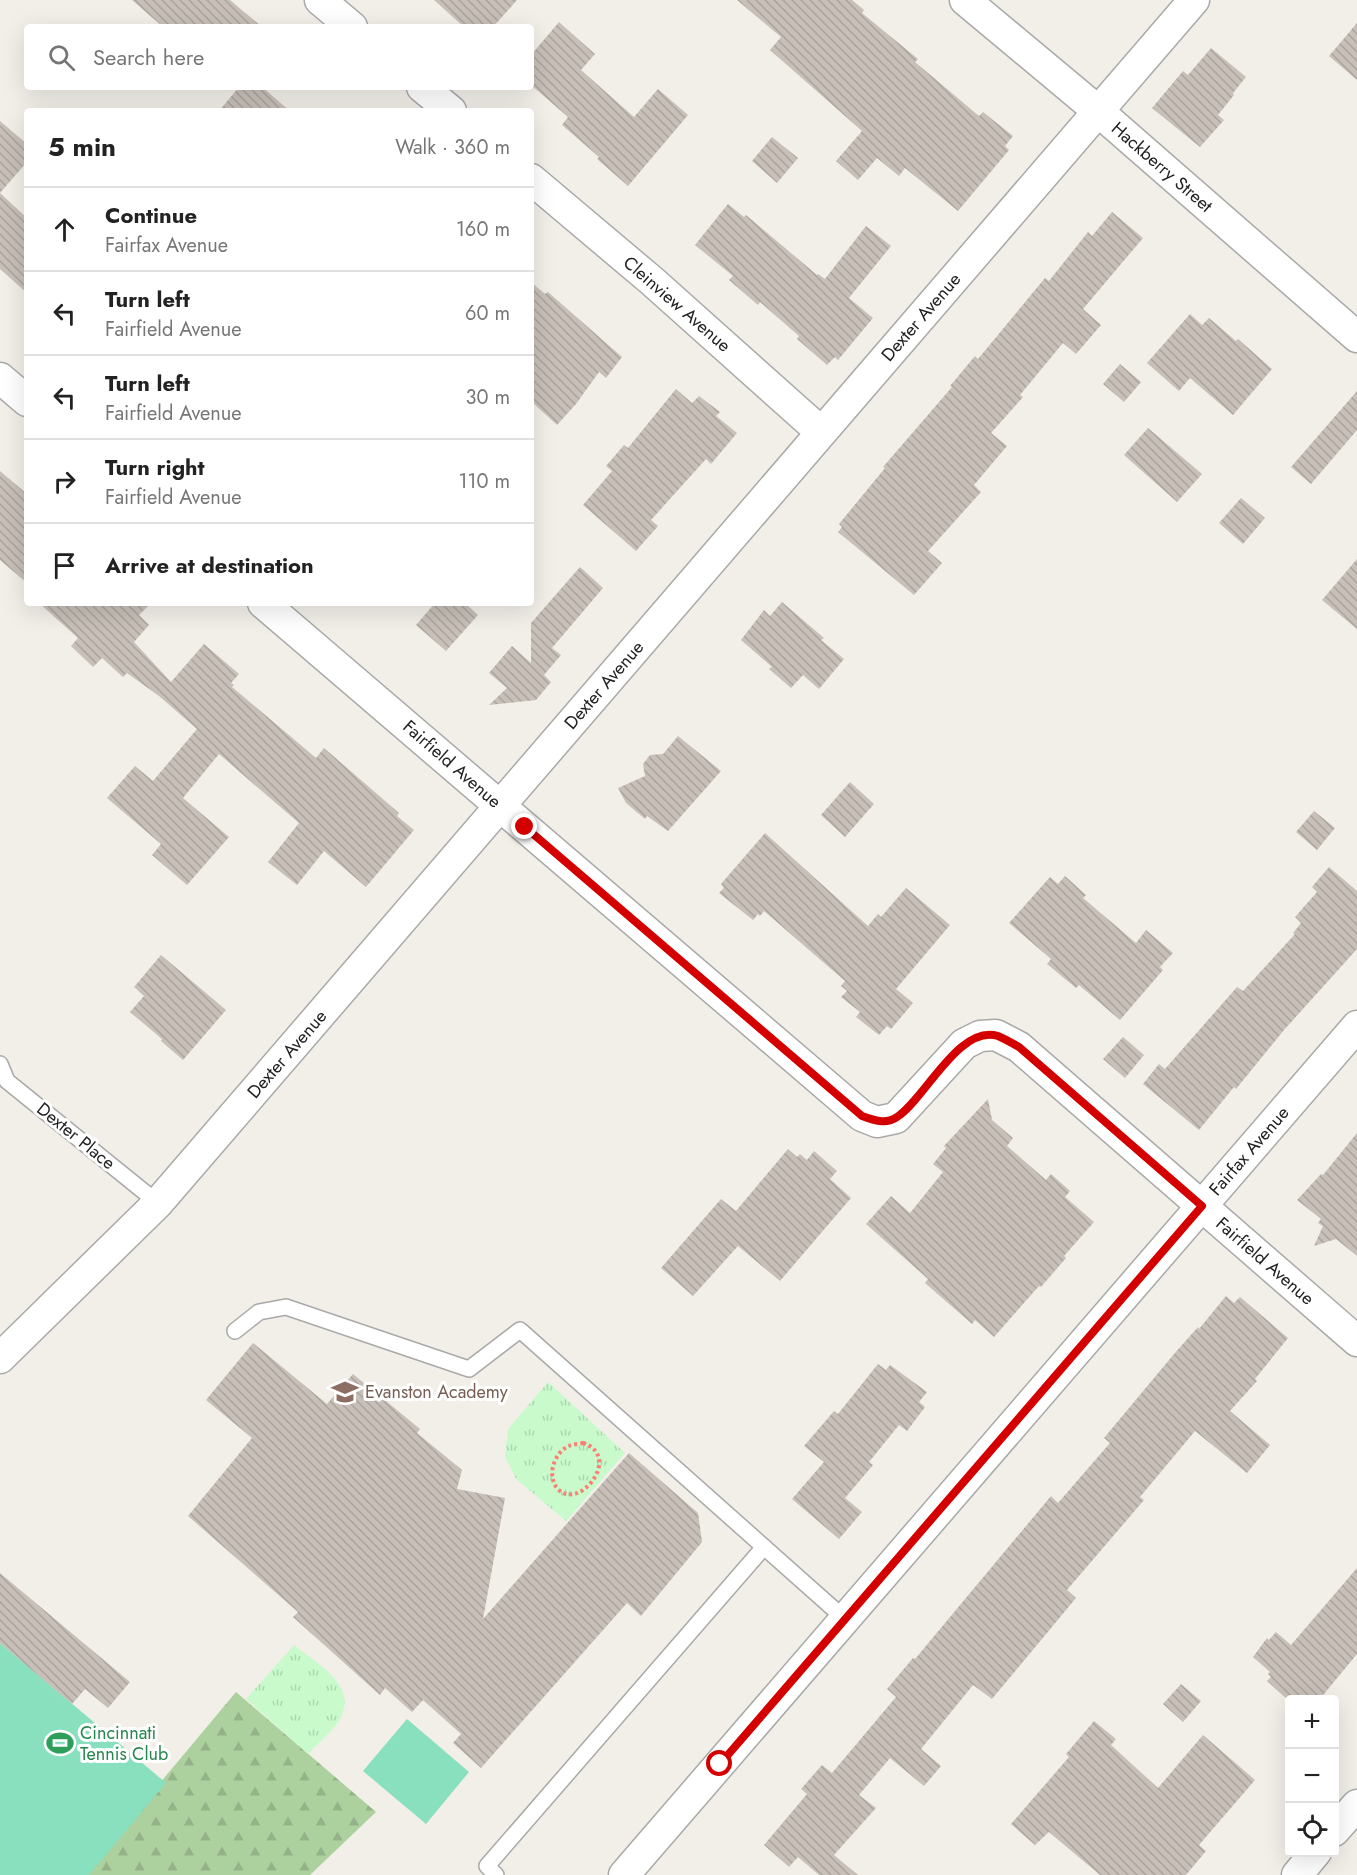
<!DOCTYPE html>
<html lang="en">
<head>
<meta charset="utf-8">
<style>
	body { margin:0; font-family:Jost,sans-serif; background:#f2f2f2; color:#222 }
	.controls { position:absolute; right:18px; bottom:18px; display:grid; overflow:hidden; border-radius:6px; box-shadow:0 6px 24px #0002 }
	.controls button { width:54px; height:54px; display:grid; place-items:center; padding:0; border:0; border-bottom:2px solid #e0e0e0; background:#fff; color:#222; font:30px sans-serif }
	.stop { position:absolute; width:18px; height:18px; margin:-14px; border:4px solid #d40000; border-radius:50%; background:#fff }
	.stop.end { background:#d40000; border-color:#fff; box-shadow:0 2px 6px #0008 }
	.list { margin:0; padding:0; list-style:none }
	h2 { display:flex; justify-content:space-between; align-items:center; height:78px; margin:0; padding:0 24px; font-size:26px }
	h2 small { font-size:20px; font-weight:400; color:#767676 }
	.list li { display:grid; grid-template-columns:39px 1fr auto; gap:18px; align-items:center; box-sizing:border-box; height:84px; padding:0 24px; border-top:2px solid #e0e0e0 }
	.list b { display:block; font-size:22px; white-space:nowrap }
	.list p { margin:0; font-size:20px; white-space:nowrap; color:#767676 }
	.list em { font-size:20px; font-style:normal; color:#767676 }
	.icon { flex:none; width:33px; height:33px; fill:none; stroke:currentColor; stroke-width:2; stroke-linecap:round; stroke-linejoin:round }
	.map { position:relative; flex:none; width:1357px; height:1875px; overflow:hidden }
	.search { position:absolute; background:#fff; box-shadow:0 6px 24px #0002; left:24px; top:24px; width:510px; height:66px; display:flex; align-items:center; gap:15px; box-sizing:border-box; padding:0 21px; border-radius:6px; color:#767676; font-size:22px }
	.panel { position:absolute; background:#fff; box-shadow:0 6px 24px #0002; left:24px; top:108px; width:510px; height:498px; border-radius:6px }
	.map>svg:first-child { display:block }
</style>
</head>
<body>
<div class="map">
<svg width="1357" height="1875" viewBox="0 0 1357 1875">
	<defs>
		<pattern id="forest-firs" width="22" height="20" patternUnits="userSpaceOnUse" patternTransform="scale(1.5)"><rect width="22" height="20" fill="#add19e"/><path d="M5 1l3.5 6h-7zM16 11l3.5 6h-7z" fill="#95b388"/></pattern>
		<pattern id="park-tufts" width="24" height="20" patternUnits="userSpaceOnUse" patternTransform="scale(1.5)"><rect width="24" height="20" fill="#c8facc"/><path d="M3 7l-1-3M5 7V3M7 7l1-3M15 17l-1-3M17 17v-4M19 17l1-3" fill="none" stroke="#acd6af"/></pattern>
		<pattern id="building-back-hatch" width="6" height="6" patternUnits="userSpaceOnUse" patternTransform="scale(1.5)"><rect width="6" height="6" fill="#c7bfb8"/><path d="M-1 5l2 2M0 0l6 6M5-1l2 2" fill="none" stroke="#aba49e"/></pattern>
	</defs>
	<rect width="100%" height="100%" fill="#f2efe9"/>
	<!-- forest -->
	<path fill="url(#forest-firs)" d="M236 1692 376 1812 310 1875H83Z"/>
	<!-- park -->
	<g fill="url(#park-tufts)">
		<path d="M548 1382 625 1453 566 1521 516 1479 505 1456 508 1429Z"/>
		<path d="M294 1645C316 1663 359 1685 340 1719 332 1732 318 1743 308 1754L246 1699Z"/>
	</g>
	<!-- pitch -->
	<g fill="#88e0be">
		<path d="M0 1643 166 1783 89 1875H0Z"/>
		<path d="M407 1719 469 1772 426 1824 363 1771Z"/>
	</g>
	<!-- building -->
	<g fill="url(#building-back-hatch)">
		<path d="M132 0H230L262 27H163Z"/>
		<path d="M434 0H517L493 27H464Z"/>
		<path d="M737 0H852L864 10 862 13 918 59 915 62 979 116 983 112 1013 136 1005 146 1009 150 958 211 905 168 899 176 877 158 858 180 836 161 862 131 770 50 781 37Z"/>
		<path d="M559 22 595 54 581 70 634 117 658 89 688 115 628 186 597 159 599 157 562 125 568 117 531 85V55Z"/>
		<path d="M1357 23V80L1329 56Z"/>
		<path d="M1211 48 1246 77 1233 93 1234 95 1218 115 1224 120 1200 147 1152 108 1183 71 1188 75Z"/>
		<path d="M239 87H262L290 111H219Z"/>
		<path d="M0 121 27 144V162L0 193 27 218V293L0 269Z"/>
		<path d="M772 137 798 158 777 183 752 161Z"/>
		<path d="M728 204 744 217 746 215 817 275 818 274 825 279 866 226 891 246 849 298 873 318 838 360 835 357 827 365 797 339 799 336 760 302 758 305 729 280 733 276 695 245Z"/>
		<path d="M1112 212 1143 238 1083 309 1101 325 1076 354 1063 343 1020 395 1023 397 991 433 1007 446 974 485 981 492 928 551 942 563 914 595 838 532 842 527 839 524 885 468 883 467 952 387 950 386 975 356 978 359 1045 278 1049 281 1088 232 1092 236Z"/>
		<path d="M531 282 545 294 548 292 622 357 606 378 599 372 576 404 557 425 531 401Z"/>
		<path d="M1190 314 1202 325 1209 318 1236 341 1238 339 1272 369 1233 415 1190 378 1179 391 1147 363Z"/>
		<path d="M1120 364 1141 382 1124 402 1103 384Z"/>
		<path d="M676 389 692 403 699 396 720 412 716 416 737 433 711 464 706 459 651 520 658 526 636 551 583 505 612 471 606 466 624 445 628 448Z"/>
		<path d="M1357 391V430L1311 484 1291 467Z"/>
		<path d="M1148 428 1202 474 1177 502 1124 455Z"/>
		<path d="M0 471 27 494V583L0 560Z"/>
		<path d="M1241 498 1265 518 1243 544 1219 523Z"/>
		<path d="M1357 559V629L1322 600Z"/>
		<path d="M580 567 603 588 552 648 561 655 544 675 551 682 536 700 489 705 507 688 489 673 512 646 531 663V623Z"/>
		<path d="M782 602 824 638 821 640 844 659 819 689 803 675 791 688 769 669 772 667 741 640 764 610 770 616Z"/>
		<path d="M39 603H151L139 615 149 625 134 642 171 682 204 644 239 674 231 683 234 685 232 687 316 758 324 748 399 813 397 816 414 830 366 887 324 851 297 885 268 862 299 823 219 754 183 798 229 837 187 885 152 855 161 844 107 798 135 766 153 781 197 729 159 696 127 673 123 677 102 658 93 667 71 646 78 638Z"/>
		<path d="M435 603H465L478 615 446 651 416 625Z"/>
		<path d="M678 736 721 771 668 831 647 816 645 819 626 803 618 788 645 776 643 764 650 755 663 754Z"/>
		<path d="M850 782 874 804 845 837 821 815Z"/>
		<path d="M1314 811 1335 828 1317 850 1296 832Z"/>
		<path d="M765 833 868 926 878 914 881 917 906 888 950 925 896 989 913 1003 891 1029 887 1026 879 1035 856 1017 860 1012 841 997 847 991 841 986 845 981 764 911 760 916 758 914 753 920 719 893 724 888 721 884Z"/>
		<path d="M1329 867 1357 891V949L1284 1030 1236 1089 1234 1087 1199 1130 1143 1084 1159 1064 1165 1069 1237 987 1243 991 1295 934 1293 933 1301 923 1295 917 1317 892 1312 887Z"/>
		<path d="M1065 876 1086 895 1083 898 1136 943 1146 930 1173 953 1160 967 1163 970 1120 1020 1079 985 1076 988 1047 964 1051 959 1009 923 1050 877 1058 884Z"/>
		<path d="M161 955 226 1010 183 1060 161 1041 162 1039 130 1012 144 996 134 987Z"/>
		<path d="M1123 1037 1144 1055 1125 1078 1103 1059Z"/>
		<path d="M988 1099 992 1120 1013 1138 1007 1146 1046 1180 1051 1174 1070 1191 1065 1197 1094 1222 1064 1256 1066 1258 1041 1287 1039 1286 994 1337 975 1320 972 1324 925 1283 928 1279 866 1224 891 1196 910 1213 943 1172 933 1164 946 1148 944 1146Z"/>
		<path d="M1357 1133V1256L1336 1239 1314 1246 1323 1226 1318 1223 1321 1219 1297 1200 1321 1174 1323 1175Z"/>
		<path d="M788 1149 797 1157 800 1154 807 1160 814 1151 837 1171 830 1179 851 1198 780 1281 738 1246 693 1296 661 1268 721 1199 736 1211Z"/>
		<path d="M1226 1296 1234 1303 1240 1297 1288 1338 1255 1379 1257 1381 1230 1411 1270 1445 1247 1473 1195 1431 1140 1497 1144 1500 1067 1590 1076 1598 992 1699 973 1685 921 1749 941 1766 924 1786 890 1758 859 1795 876 1808 834 1855 858 1875H819L798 1857 789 1867 764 1845 807 1794 801 1789 822 1765 832 1773 896 1697 887 1689 913 1658 915 1659 1051 1496 1058 1503 1110 1443 1104 1438 1174 1354 1198 1327 1199 1329Z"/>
		<path d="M253 1343 327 1404 353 1374 420 1429 417 1433 462 1470 457 1489 505 1498 483 1619 629 1453 698 1513 702 1542 641 1616 627 1603 481 1768 453 1743 461 1734 423 1700 412 1712 385 1688 380 1695 293 1617 298 1612 188 1516 252 1438 206 1400Z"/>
		<path d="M878 1364 886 1370 890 1365 927 1392 919 1402 925 1407 907 1431 899 1425 869 1462 873 1465 845 1498 862 1512 839 1539 792 1499 824 1462 804 1446 834 1411 838 1414Z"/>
		<path d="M1357 1568V1654L1319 1700H1288L1267 1681 1271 1677 1268 1674 1270 1672 1253 1657 1267 1638 1269 1640 1276 1632 1291 1645Z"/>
		<path d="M0 1573 130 1682 108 1708 85 1689 72 1704 0 1643Z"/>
		<path d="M1181 1684 1201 1701 1183 1722 1163 1704Z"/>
		<path d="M1094 1721 1116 1739 1111 1745 1158 1788 1203 1735 1255 1780 1199 1845 1206 1851 1186 1875H1100L1049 1832 1035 1845 1011 1824 1069 1757 1066 1754Z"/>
	</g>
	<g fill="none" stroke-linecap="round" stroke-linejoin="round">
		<defs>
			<g id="lane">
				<path d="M0 1064 7 1081 158 1203"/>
				<path d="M235 1331 259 1312 286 1307 469 1369 520 1330 845 1619"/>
				<path d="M496 1875 487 1866 764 1547"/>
			</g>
			<g id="street">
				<path d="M320 0 352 27"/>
				<path d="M965 0 1098 111 1357 337"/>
				<path d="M422 87 451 111"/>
				<path d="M531 179 652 281 821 432"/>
				<path d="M0 378 27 401"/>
				<path d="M263 603 862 1116 877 1122 896 1118 964 1044 980 1036 996 1035 1019 1047 1357 1341"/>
				<path d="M0 1358 158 1203 1194 0"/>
				<path d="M1334 1831 1357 1805"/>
				<path d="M624 1875 1357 1026"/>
				<path d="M1297 1875 1316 1852"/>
			</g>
		</defs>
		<!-- lane casing -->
		<use href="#lane" stroke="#a9a9a9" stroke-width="18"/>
		<!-- street casing -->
		<use href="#street" stroke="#a9a9a9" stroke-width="33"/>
		<!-- path -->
		<path stroke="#fa8072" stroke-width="4" stroke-dasharray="3 3" stroke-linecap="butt" d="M583 1443C623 1456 579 1512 558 1489 546 1477 554 1452 569 1446 573 1444 579 1444 583 1443Z"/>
		<!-- lane -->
		<use href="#lane" stroke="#fff" stroke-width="15"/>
		<!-- street -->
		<use href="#street" stroke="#fff" stroke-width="30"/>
	</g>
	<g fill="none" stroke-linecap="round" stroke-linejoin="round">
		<!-- route -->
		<path stroke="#d40000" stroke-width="8" d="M525 827 862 1116C873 1120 886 1125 897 1117 925 1099 959 1024 998 1036 1005 1039 1012 1043 1019 1047L1202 1206 720 1764"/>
	</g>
	<!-- icons -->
	<defs>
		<symbol id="school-bare" viewBox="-9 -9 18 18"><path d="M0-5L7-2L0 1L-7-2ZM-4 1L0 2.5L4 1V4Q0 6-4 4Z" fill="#8d6e63" stroke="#fff" stroke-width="2.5" paint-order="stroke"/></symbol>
		<symbol id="stadium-bare" viewBox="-9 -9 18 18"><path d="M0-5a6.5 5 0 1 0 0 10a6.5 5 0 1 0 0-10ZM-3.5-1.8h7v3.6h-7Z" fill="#2e9e5b" stroke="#fff" stroke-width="2.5" paint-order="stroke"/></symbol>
	</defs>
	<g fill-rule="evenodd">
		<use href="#school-bare" x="326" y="1373" width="38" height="38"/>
		<use href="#stadium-bare" x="41" y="1724" width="38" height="38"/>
	</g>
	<g text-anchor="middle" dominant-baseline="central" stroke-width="6" stroke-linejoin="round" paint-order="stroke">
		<!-- street labels -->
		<g font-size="18" fill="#222" stroke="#fff">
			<text transform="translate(1162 167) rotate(41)">Hackberry Street</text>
			<text transform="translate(677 304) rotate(41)">Cleinview Avenue</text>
			<text transform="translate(921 317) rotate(-49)">Dexter Avenue</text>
			<text transform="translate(604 685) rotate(-49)">Dexter Avenue</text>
			<text transform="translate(452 764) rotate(41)">Fairfield Avenue</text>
			<text transform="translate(287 1054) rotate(-49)">Dexter Avenue</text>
			<text transform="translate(76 1136) rotate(39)">Dexter Place</text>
			<text transform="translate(1249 1151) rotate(-49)">Fairfax Avenue</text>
			<text transform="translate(1265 1261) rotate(41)">Fairfield Avenue</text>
		</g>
		<!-- education labels -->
		<g font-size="18" fill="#785e54" stroke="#fff" text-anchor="start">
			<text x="365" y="1392">Evanston Academy</text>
		</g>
		<!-- leisure labels -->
		<g font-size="18" fill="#27864d" stroke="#fff" text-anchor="start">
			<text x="80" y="1733">Cincinnati<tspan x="80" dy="21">Tennis Club</tspan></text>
		</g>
	</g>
</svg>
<div class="controls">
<button>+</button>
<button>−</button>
<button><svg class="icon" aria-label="locate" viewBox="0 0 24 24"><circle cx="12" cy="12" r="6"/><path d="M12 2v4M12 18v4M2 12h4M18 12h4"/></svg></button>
</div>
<div class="stop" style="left:720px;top:1764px"></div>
<div class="stop end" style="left:525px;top:827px"></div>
<div class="search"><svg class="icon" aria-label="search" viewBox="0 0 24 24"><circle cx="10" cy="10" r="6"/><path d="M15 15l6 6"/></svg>Search here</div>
<section class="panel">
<h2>5 min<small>Walk · 360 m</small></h2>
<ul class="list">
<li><svg class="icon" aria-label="ahead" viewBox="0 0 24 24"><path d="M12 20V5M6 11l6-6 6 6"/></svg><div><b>Continue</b><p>Fairfax Avenue</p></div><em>160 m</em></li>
<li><svg class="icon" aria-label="left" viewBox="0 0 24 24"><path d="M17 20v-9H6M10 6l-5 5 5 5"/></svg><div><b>Turn left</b><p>Fairfield Avenue</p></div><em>60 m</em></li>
<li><svg class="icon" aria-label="left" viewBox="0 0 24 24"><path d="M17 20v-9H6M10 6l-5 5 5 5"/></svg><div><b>Turn left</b><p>Fairfield Avenue</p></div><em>30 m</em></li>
<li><svg class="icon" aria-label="right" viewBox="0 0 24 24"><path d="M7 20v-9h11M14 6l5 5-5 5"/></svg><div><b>Turn right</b><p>Fairfield Avenue</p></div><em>110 m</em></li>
<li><svg class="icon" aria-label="arrive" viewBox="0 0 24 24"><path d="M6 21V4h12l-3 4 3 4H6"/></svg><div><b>Arrive at destination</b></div></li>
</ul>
</section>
</div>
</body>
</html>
